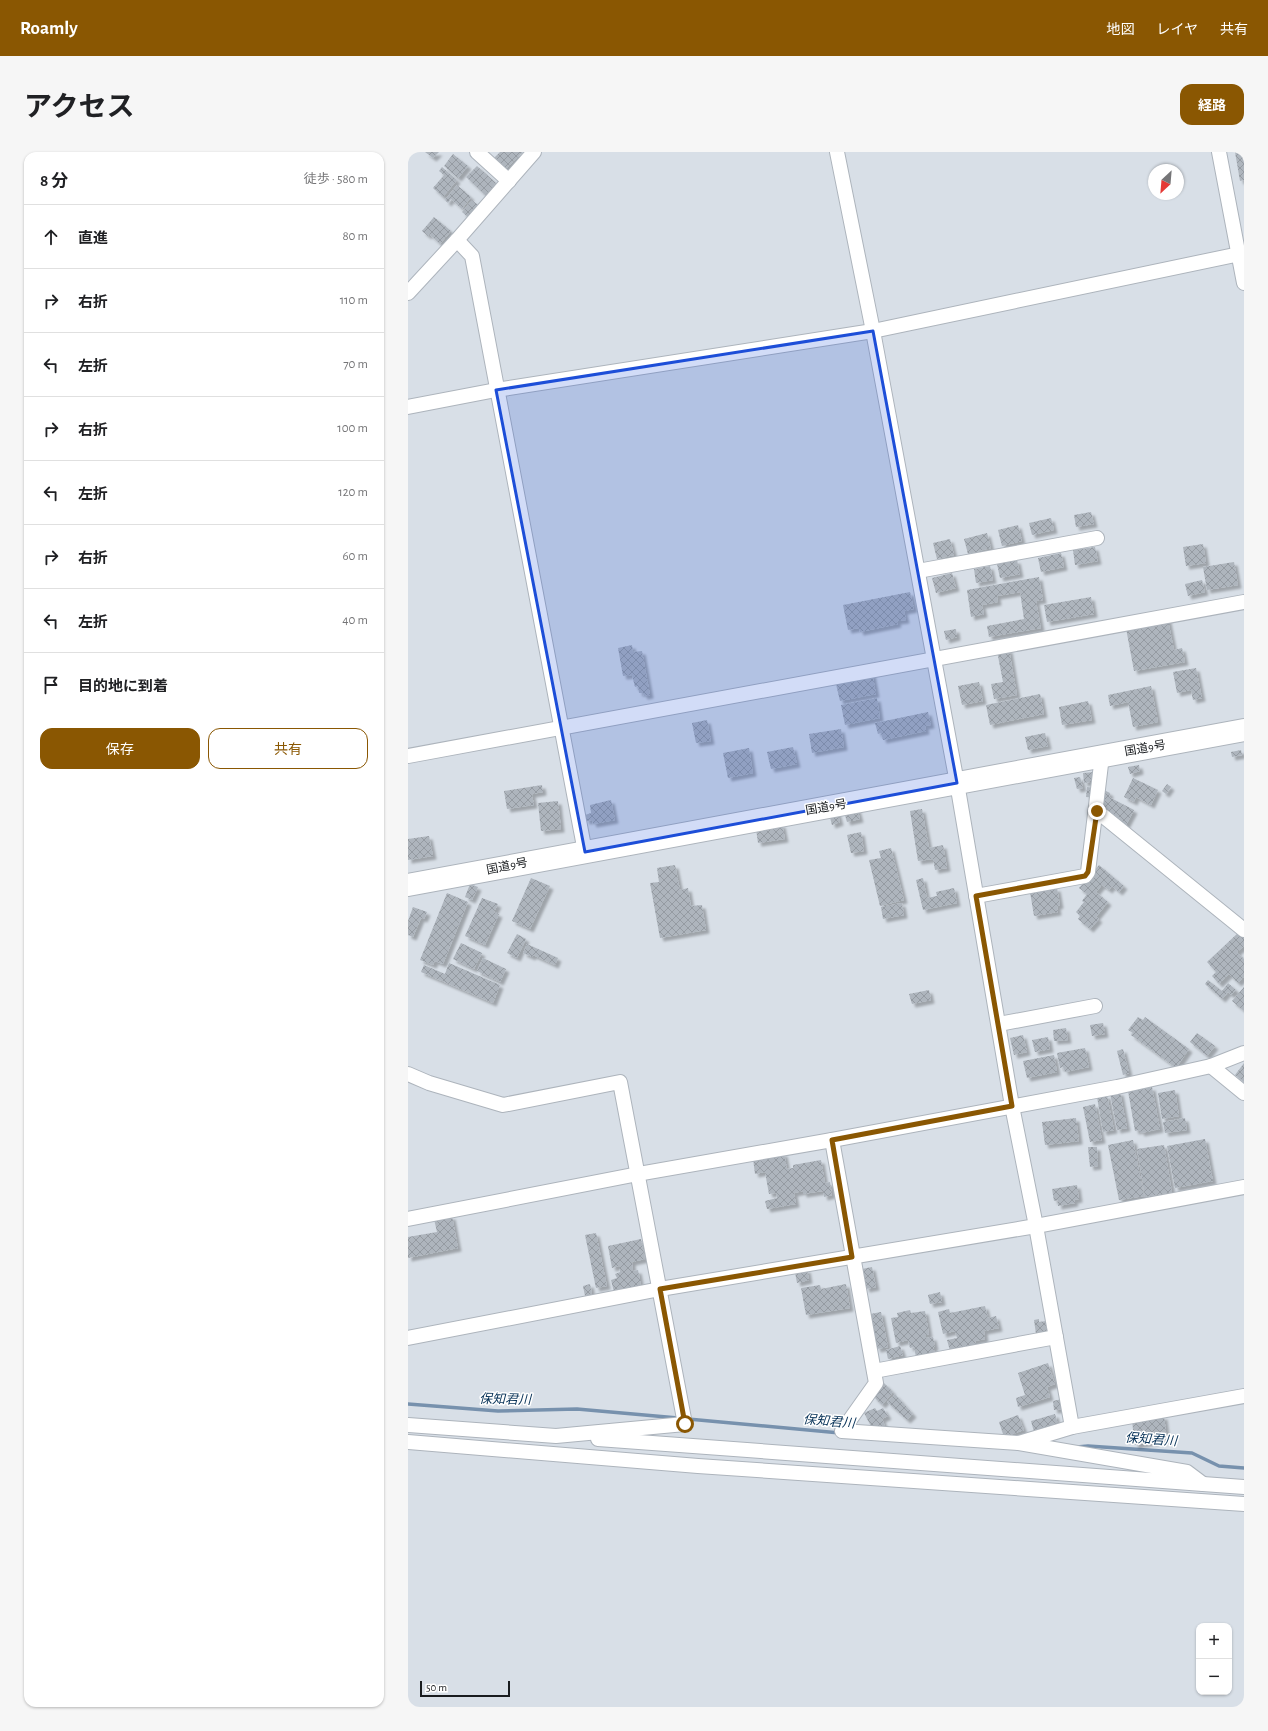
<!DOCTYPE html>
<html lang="ja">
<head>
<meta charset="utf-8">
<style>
	body { margin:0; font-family:"Alegreya Sans","Noto Sans JP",sans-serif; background:#f6f6f6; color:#202124 }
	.controls { position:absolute; right:12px; bottom:12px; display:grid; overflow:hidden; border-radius:8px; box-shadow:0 1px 3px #0004 }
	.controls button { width:36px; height:36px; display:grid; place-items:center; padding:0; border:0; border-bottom:1px solid #e0e0e0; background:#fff; color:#202124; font:20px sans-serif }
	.compass { position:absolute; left:740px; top:12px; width:36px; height:36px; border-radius:50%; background:#fff; box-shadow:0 1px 3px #0004; rotate:206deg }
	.scale { position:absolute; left:12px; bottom:10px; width:90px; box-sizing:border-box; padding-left:4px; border:2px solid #191c1f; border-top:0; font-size:11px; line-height:14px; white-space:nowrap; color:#191c1f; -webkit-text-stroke:3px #fff; paint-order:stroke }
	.stop { position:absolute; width:12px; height:12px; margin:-9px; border:3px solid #8a5702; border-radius:50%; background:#fff }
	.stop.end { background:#8a5702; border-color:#fff; box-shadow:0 1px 4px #0008 }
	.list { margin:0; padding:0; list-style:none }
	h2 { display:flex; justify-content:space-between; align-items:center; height:52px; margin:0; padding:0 16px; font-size:17px }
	h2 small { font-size:13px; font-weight:400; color:#757577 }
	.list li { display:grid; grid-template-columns:26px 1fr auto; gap:12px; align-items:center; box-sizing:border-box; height:64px; padding:0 16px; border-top:1px solid #e0e0e0 }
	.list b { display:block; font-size:15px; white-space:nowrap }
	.list em { font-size:13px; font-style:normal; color:#757577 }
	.actions { display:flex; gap:8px; padding:12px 16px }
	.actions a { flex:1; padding:9px 0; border:1px solid #8a5702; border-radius:12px; text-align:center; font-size:14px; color:#8a5702 }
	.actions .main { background:#8a5702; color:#fff }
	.icon { flex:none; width:22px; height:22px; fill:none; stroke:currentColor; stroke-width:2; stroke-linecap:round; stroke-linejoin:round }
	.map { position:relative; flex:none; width:836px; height:1555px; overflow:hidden; border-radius:12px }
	header { display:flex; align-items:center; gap:24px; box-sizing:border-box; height:56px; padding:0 20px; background:#8a5702; color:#fff }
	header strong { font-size:19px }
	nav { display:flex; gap:22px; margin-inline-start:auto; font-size:14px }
	.intro { display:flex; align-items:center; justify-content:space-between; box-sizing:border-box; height:96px; padding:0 24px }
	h1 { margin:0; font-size:28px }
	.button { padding:10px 18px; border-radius:12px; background:#8a5702; color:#fff; font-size:14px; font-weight:700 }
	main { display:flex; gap:24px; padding:0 24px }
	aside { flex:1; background:#fff; border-radius:12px; box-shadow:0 1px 3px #0004 }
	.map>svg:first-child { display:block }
</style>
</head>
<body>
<header>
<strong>Roamly</strong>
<nav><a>地図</a><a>レイヤ</a><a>共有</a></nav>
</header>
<div class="intro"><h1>アクセス</h1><a class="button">経路</a></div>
<main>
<aside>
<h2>8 分<small>徒歩 · 580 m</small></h2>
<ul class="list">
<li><svg class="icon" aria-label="ahead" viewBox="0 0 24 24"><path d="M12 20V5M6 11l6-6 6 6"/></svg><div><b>直進</b></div><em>80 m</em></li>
<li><svg class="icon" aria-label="right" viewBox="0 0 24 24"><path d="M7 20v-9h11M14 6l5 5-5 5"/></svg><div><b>右折</b></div><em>110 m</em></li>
<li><svg class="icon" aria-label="left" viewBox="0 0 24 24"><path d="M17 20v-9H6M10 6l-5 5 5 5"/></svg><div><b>左折</b></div><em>70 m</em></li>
<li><svg class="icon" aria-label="right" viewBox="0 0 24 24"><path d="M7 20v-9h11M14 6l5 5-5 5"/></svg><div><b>右折</b></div><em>100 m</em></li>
<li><svg class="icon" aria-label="left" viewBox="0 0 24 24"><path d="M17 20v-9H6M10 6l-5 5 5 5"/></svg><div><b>左折</b></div><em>120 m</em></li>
<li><svg class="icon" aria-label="right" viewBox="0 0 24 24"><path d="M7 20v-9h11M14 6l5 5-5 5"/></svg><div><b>右折</b></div><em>60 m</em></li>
<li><svg class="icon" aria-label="left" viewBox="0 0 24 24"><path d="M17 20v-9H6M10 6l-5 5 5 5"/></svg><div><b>左折</b></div><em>40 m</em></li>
<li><svg class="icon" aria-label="arrive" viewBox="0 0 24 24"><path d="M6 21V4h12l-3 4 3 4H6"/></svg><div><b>目的地に到着</b></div></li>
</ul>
<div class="actions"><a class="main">保存</a><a>共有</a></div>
</aside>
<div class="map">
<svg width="836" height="1555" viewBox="0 0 836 1555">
	<defs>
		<pattern id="building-cross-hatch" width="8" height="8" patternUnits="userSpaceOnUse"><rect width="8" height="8" fill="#aeb5bd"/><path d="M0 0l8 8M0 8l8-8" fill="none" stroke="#959ba2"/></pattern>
		<filter id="shadow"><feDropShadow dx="3.5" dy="3.5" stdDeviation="1" flood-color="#0004"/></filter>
	</defs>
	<rect width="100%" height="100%" fill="#d8dfe7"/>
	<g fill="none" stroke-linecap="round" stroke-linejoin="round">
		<!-- stream -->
		<g stroke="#7791ad" stroke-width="3.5">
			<path d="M0 1252 90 1259 169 1257 270 1266"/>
			<path d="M280 1267 432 1281"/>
			<path d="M669 1295 680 1294 784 1301 811 1314 836 1316"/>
		</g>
	</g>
	<!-- building -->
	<g fill="url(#building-cross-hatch)" filter="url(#shadow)">
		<path d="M17 0H31L25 6Z"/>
		<path d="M92 0H115L97 18 85 7Z"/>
		<path d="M827 0H836V28L832 29Z"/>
		<path d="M45 2 60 14 50 26 36 14Z"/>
		<path d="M69 14 88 31 77 43 58 25Z"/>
		<path d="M34 15 49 28 35 45 25 36 36 23 31 19Z"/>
		<path d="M49 33 63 45 54 57 43 47 40 51 37 48Z"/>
		<path d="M64 48 71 54 61 66 54 60Z"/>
		<path d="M26 65 43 79 32 92 21 82 20 84 14 79Z"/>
		<path d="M683 360 686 372 668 375 666 363Z"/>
		<path d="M643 366 646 378 624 383 621 371Z"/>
		<path d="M610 373 614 389 594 394 590 378Z"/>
		<path d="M579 381 583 396 560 402 556 387Z"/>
		<path d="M542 387 546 403 529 407 525 391Z"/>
		<path d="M795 392 798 411 778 414 775 395Z"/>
		<path d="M687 395 690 409 667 413 665 398Z"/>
		<path d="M653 401 656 415 633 420 630 406Z"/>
		<path d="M609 408 612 422 592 426 589 412Z"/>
		<path d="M826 410 830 433 799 438 795 415Z"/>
		<path d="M582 414 585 428 568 431 566 417Z"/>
		<path d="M544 421 548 436 528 441 524 426Z"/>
		<path d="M631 425 635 448 628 449 633 476 581 485 579 474 616 467 612 440 589 444 590 450 574 453 576 462 563 465 559 438Z"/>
		<path d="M794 428 797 440 780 444 777 432Z"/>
		<path d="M502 440 506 457 496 459 498 468 489 469 490 472 452 480 451 476 440 478 435 453Z"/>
		<path d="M683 445 686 462 639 470 636 453Z"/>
		<path d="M759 463 766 498 774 496 777 510 726 519 717 471Z"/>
		<path d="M548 477 549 485 538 488 536 479Z"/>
		<path d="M224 493 225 500 234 499 242 543 236 544 235 541H231L230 534 227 535 224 523 215 524 210 496Z"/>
		<path d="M601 497 609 543 586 547 583 532 595 530 589 499Z"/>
		<path d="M788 516 794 546 785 548 783 538 769 541 765 520Z"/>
		<path d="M464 520 468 542 432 549 427 528Z"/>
		<path d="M571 530 575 549 554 553 550 534Z"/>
		<path d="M743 534 750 570 725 575 720 550 702 554 700 543Z"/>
		<path d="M632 542 636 562 582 573 578 553Z"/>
		<path d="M469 546 472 566 437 573 433 553Z"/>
		<path d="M680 549 684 568 654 573 651 555Z"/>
		<path d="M520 560 523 573 517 574 518 579 475 588 473 581 470 582 467 571Z"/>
		<path d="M299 568 303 589 288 591 284 571Z"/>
		<path d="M433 577 436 595 404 601 401 582Z"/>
		<path d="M637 581 640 594 620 598 617 585Z"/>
		<path d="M385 595 389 612 363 617 359 600Z"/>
		<path d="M341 596 345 621 320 626 315 601Z"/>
		<path d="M833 598 834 603 824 605 823 600Z"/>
		<path d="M731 613 732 619 722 622 720 615Z"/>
		<path d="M686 620 688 629 676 631 675 621Z"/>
		<path d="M672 625 675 636 669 637 666 626Z"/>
		<path d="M725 626 750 638 743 653 728 645 726 650 716 645Z"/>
		<path d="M759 632 763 635 758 642 754 639Z"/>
		<path d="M134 633 135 640 124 642 126 653 99 657 96 639Z"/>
		<path d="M679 635 688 636 687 646 678 645Z"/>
		<path d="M696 638 702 641 701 645 726 658 717 675 709 671 712 666 691 655Z"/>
		<path d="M203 648 207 668 185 672 184 668 178 669 177 663 183 661 182 653Z"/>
		<path d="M150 649 153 677 133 679 130 651Z"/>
		<path d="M449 656 452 667 439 670 436 660Z"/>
		<path d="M514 657 521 696 535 693 539 716 527 718 525 707 510 709 502 659Z"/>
		<path d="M429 659 432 670 424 673 421 662Z"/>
		<path d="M374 672 377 687 350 691 348 677Z"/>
		<path d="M453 680 456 699 443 701 439 683Z"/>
		<path d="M21 684 25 704 0 708V687Z"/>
		<path d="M483 696 496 748 472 754 461 708 473 706 471 699Z"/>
		<path d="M267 713 272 738 280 736 283 754 294 753 298 778 252 786 242 731 251 730 249 716Z"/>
		<path d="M691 713 716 734 711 740 704 734 701 738 694 733 688 740 700 750 688 765 691 767 682 777 670 767 672 764 668 760 676 750 674 749 679 742 671 736Z"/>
		<path d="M123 726 142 734 122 777 104 769Z"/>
		<path d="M515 726 519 746 529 744 528 740 546 736 549 751 515 758 508 728Z"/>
		<path d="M62 732 70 735 64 748 57 745Z"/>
		<path d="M649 736 652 753 649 754 650 760 626 764 622 740Z"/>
		<path d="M39 741 60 750 35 812 27 809 25 813 12 808Z"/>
		<path d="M74 746 90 752 86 760 91 762 77 793 57 784Z"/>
		<path d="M494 751 496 763 475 767 473 755Z"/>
		<path d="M5 755 19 760 16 767 13 766 5 785 0 783V769Z"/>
		<path d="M831 780 836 785V794L829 800 836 807V825L830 831 821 822 811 832 804 824 808 820 799 810Z"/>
		<path d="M109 782 118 787 109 806 99 801Z"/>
		<path d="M53 791 74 801 66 817 45 807Z"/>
		<path d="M119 792 150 806 147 813 125 803 124 805 115 801Z"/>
		<path d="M75 806 98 817 92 830 69 819Z"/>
		<path d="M41 811 92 833 85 851 13 820 16 813 37 822Z"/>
		<path d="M800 828 814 839 820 831 828 838 823 843 820 840 814 847 797 832Z"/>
		<path d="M836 835V859L824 849Z"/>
		<path d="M521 838 523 848 504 852 501 842Z"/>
		<path d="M730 865 735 868 737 865 781 897 768 916 723 883 725 881 720 878Z"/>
		<path d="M695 871 697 882 684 884 682 873Z"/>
		<path d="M658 876 660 888 646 889 645 878Z"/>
		<path d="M789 881 807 894 799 904 782 890Z"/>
		<path d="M615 883 619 900 606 903 602 886Z"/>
		<path d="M640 885 642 897 627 900 624 888Z"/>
		<path d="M677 896 681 915 657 920 655 915 652 916 649 901Z"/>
		<path d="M715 897 721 921 715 923 709 899Z"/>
		<path d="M646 903 649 920 619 926 615 909Z"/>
		<path d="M836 911V930L827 923Z"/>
		<path d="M744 935 752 977 733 981 732 978 727 979 720 939Z"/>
		<path d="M767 938 771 964 754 967 750 941Z"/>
		<path d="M712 940 719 976 709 978 702 941Z"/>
		<path d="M699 943 706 978 695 980 689 945Z"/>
		<path d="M687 952 694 988 682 990 675 955Z"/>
		<path d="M668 966 671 989 637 993 634 970Z"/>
		<path d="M777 966 779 978 757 981 755 970Z"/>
		<path d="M797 987 805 1029 767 1036 759 994Z"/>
		<path d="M725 988 736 1044 711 1048 700 993Z"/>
		<path d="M756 993 764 1040 737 1045 729 997Z"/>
		<path d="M680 995H689L690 1014 682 1015Z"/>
		<path d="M376 1001 379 1017 385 1016V1013L413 1008 417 1031 422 1030 424 1043 416 1045 415 1039 395 1042V1039L386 1041 388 1052 359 1057 357 1049 369 1046 368 1041 361 1042 357 1020 347 1022 345 1007Z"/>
		<path d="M669 1033 671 1047 666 1048 667 1051 650 1054V1048L646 1049 644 1037Z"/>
		<path d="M44 1064 50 1096 0 1106V1085L29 1080 26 1067Z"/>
		<path d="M188 1081 199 1134 188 1136 177 1083Z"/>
		<path d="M233 1087 237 1107 224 1110 225 1119 230 1118 233 1134 206 1140 203 1128 209 1126 207 1122 212 1120 211 1114 204 1116 200 1094Z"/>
		<path d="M464 1115 468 1135 458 1137 454 1117Z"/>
		<path d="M399 1117 401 1128 389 1131 387 1120Z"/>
		<path d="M182 1132 184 1142 177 1144 175 1134Z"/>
		<path d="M438 1132 442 1156 398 1163 393 1136 412 1133 413 1137Z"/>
		<path d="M532 1140 534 1150 522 1152 520 1143Z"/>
		<path d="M577 1154 580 1166 588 1164 591 1176 576 1179 577 1187 567 1189 568 1193 542 1199 539 1188 549 1186 547 1179 535 1182 530 1160 541 1157 542 1161Z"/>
		<path d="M502 1158 503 1161 517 1159 521 1182 518 1183V1186L525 1185 527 1195H525L527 1201 508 1205 506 1195 502 1196 500 1188 488 1191 483 1166 490 1165 489 1161Z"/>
		<path d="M473 1160 480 1195 469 1197 462 1162Z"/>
		<path d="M631 1167V1170L638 1169 639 1180 628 1182 626 1168Z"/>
		<path d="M492 1194 495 1203 480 1207 478 1198Z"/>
		<path d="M640 1211 647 1232 639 1235 642 1245 610 1255 608 1246 617 1243 610 1221Z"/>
		<path d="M476 1231 485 1240 474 1253 465 1244Z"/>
		<path d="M487 1242 505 1262 499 1268 479 1250Z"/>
		<path d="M654 1247 655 1257 646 1258 645 1249Z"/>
		<path d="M467 1256 469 1259 475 1256 480 1264 474 1267 477 1274 470 1278 468 1274 464 1276 456 1261Z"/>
		<path d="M647 1262 650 1273 626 1280 623 1269Z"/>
		<path d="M610 1263 616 1278 596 1285 591 1270Z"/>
		<path d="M756 1264 759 1288 727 1293 724 1269Z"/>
	</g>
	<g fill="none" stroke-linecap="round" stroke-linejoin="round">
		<defs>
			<g id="minor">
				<path d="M69 0 101 29"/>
				<path d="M429 0 465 179 549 631 604 954 628 1074 664 1275"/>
				<path d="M811 0 836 131"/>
				<path d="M49 88 64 104C100 303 141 501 177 700"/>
				<path d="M0 141 49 88 126 0"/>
				<path d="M0 255 88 238 465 179 836 101"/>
				<path d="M510 419 689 386"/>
				<path d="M0 604 836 450"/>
				<path d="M689 659 836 778"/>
				<path d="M568 744 677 724 680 720 694 604"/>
				<path d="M591 872 687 854"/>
				<path d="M803 914 836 941"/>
				<path d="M0 922 21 931 95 953 212 930 277 1272 148 1284 0 1273"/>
				<path d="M424 988 468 1231 434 1279 611 1291 664 1275 836 1244"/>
				<path d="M0 1067 230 1022 424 988 709 935 803 914 836 901"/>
				<path d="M0 1186 252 1137 628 1074 836 1035"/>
				<path d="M466 1219 648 1185"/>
				<path d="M190 1287 795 1332 779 1320 611 1291"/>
				<path d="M0 1290 290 1314 836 1352"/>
				<path d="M795 1332 836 1335"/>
			</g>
			<path id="trunk" d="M0 733 836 578"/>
		</defs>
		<!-- minor casing -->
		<use href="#minor" stroke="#adb4bc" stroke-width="16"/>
		<!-- trunk casing -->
		<use href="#trunk" stroke="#adb4bc" stroke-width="24"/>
		<!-- minor -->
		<use href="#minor" stroke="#fff" stroke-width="14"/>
		<!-- trunk -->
		<use href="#trunk" stroke="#fff" stroke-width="22"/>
	</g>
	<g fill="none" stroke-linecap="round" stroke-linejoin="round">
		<!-- route -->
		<path stroke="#8a5702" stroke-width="5" d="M277 1272 252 1137 444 1105 424 988 604 954 568 744 677 724 680 720 689 659"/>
	</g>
	<!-- marked area -->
	<path fill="#1d4ed8" fill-opacity="0.2" stroke="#1d4ed8" stroke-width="3" stroke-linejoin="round" d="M465 179 549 631 177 700 88 238Z"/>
	<g text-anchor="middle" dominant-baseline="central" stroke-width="3" stroke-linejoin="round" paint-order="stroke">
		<!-- street labels -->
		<g font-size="12" fill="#191c1f" stroke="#fff">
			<text transform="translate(737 596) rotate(-10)">国道9号</text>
			<text transform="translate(418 655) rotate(-10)">国道9号</text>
			<text transform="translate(99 714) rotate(-11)">国道9号</text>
		</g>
		<!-- water labels -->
		<g font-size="13" font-style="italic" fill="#053056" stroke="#fff">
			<text transform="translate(97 1248) rotate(1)">保知君川</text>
			<text transform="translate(421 1270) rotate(5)">保知君川</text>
			<text transform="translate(743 1288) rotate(4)">保知君川</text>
		</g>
	</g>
</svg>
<div class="controls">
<button>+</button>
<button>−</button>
</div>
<svg class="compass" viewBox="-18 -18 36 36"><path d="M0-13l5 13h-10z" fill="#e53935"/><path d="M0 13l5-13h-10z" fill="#757577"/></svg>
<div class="scale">50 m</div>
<div class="stop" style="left:277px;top:1272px"></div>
<div class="stop end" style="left:689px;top:659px"></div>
</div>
</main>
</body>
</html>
